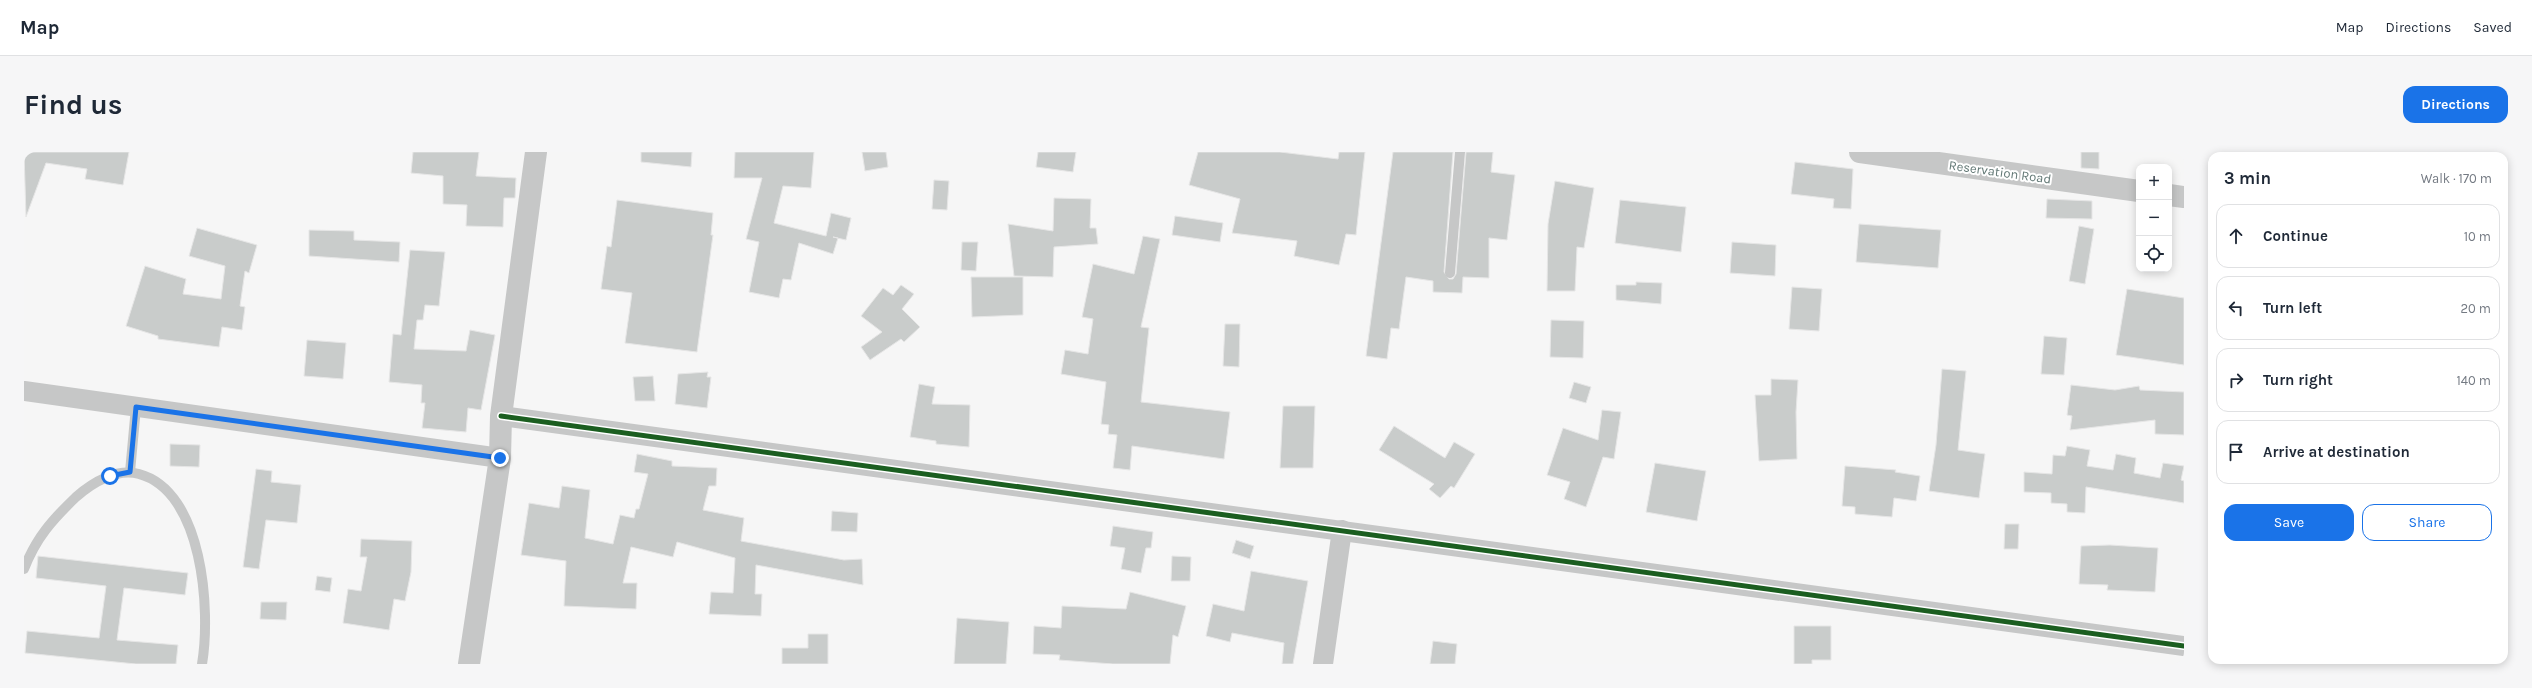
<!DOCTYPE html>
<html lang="en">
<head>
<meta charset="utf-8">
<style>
	body { margin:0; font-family:Karla,sans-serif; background:#f6f6f7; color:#1f2937 }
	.controls { position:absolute; right:12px; top:12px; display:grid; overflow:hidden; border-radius:8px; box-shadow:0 2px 10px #0003 }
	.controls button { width:36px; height:36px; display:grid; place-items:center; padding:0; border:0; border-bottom:1px solid #e0e1e3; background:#fff; color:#1f2937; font:20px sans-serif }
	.stop { position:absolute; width:12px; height:12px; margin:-9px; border:3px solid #1a73e8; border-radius:50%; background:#fff }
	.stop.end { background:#1a73e8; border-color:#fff; box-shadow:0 1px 4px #0008 }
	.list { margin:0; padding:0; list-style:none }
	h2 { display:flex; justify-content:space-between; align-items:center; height:52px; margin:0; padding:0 16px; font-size:17px }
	h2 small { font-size:13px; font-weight:400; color:#747a83 }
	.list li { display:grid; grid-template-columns:26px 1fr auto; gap:12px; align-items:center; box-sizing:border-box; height:64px; margin:0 8px 8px; padding:0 8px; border:1px solid #e0e1e3; border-radius:12px }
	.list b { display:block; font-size:15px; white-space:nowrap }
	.list em { font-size:13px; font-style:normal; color:#747a83 }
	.actions { display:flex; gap:8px; padding:12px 16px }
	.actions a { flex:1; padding:9px 0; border:1px solid #1a73e8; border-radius:12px; text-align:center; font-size:14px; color:#1a73e8 }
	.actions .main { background:#1a73e8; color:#fff }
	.icon { flex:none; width:22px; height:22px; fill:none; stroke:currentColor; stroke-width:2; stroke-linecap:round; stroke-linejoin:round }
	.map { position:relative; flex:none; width:2160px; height:512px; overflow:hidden; border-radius:12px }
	header { display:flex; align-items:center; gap:24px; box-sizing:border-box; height:56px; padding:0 20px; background:#fff; border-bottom:1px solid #e0e1e3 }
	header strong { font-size:19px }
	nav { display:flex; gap:22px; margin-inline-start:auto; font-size:14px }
	.intro { display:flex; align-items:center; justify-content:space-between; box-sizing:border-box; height:96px; padding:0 24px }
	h1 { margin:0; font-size:28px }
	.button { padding:10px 18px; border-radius:12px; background:#1a73e8; color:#fff; font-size:14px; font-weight:700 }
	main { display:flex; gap:24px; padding:0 24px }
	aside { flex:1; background:#fff; border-radius:12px; box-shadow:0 2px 10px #0003 }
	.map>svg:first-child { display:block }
</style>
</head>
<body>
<header>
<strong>Map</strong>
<nav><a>Map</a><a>Directions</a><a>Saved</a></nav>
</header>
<div class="intro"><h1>Find us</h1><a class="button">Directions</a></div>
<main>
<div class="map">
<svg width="2160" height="512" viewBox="0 0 2160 512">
	<rect width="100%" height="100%" fill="#f6f6f6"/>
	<!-- building -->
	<g fill="#c9cccb" stroke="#e6e6e6">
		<path d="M0 0H105L99 33 61 27 63 17 22 11 2 65Z"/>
		<path d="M389 0H455L452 24 492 26 491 46H480L479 75 442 74 443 53 419 52V24L387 21Z"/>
		<path d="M617 0H668L667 15 617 10Z"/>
		<path d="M711 0H790L787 36 759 34 750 71 802 84 807 61 827 66 822 88 809 85 814 86 809 102 775 91 767 128 759 127 755 146 725 140 735 90 722 87 738 26H710Z"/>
		<path d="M838 0H862L864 15 841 19Z"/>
		<path d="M1014 0H1052L1049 20 1012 15Z"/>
		<path d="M1174 0H1256L1314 7 1315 0H1341L1332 83 1322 82 1315 113 1270 104 1273 89 1208 81 1216 47 1165 33Z"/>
		<path d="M1369 0H1429L1420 120 1425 127H1429L1432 122 1442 0H1469L1467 20 1491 23 1483 88 1465 86V126L1439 125 1438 141 1409 140V129L1382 125 1375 177 1367 176 1363 207 1342 204Z"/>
		<path d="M2057 0H2075V17L2057 16Z"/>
		<path d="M1771 10 1829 17 1827 57 1809 56 1810 47 1767 42Z"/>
		<path d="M910 28 925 29 923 58 908 57Z"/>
		<path d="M1531 29 1570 36 1560 96 1553 95 1551 139H1523L1524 72Z"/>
		<path d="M1030 46 1067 47 1066 76H1072L1074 92 1030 95 1029 125 990 124 984 72 1029 79Z"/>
		<path d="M2023 47 2068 49V67L2022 66Z"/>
		<path d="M593 48 689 61 687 83H689L673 200 601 191 608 141 577 137 583 94 587 95Z"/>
		<path d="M1596 48 1662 55 1657 100 1591 91Z"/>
		<path d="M1151 64 1199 71 1196 90 1148 83Z"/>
		<path d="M1835 72 1917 78 1914 116 1832 110Z"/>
		<path d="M2055 74 2070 77 2061 132 2045 129Z"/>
		<path d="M173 76 233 93 225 121 221 119 216 154 221 155 218 178 198 175 195 195 134 187V184L102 174 121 114 162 127 159 142 197 147 201 114 165 104Z"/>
		<path d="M285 78 330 79V88L376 90 375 110 285 104Z"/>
		<path d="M1119 84 1136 87 1117 175 1125 176 1117 250 1206 260 1200 307 1108 294 1106 318 1089 316 1093 283 1084 282 1085 273 1077 272 1082 230 1037 222 1041 198 1064 202 1069 167 1058 165 1069 112 1110 122Z"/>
		<path d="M938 90H954L952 119 937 118Z"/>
		<path d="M1708 90 1752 93 1751 124 1706 121Z"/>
		<path d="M386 98 421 100 415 154 401 153 399 168H393L390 197 442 199 446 178 471 183 457 258 444 256 442 280 398 276 401 251H397L398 233 365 230 369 182 377 183Z"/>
		<path d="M947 125H999V163L948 165Z"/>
		<path d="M1612 130 1638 131 1637 152 1592 148V133H1612Z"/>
		<path d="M877 133 890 142 878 157 896 175 880 190 877 187 846 208 837 195 858 180 837 164 859 136 869 143Z"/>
		<path d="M1768 135 1798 137 1795 179 1765 177Z"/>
		<path d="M2103 137 2160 146V213L2092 203Z"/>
		<path d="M1527 168 1560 169 1559 206 1526 205Z"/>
		<path d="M1201 172H1216L1215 215 1199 214Z"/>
		<path d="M2020 184 2043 186 2040 223 2017 222Z"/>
		<path d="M283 188 322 191 319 227 280 224Z"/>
		<path d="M1918 217 1942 219 1934 298 1961 302 1955 346 1905 339 1912 293Z"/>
		<path d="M684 220 683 225H687L683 256 651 252 654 222Z"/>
		<path d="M629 224 631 249H611L609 225Z"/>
		<path d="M1747 227 1774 228 1772 260 1773 307 1735 309 1731 243H1747Z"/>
		<path d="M1550 230 1567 235 1562 251 1545 246Z"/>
		<path d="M895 232 911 235 908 252 946 253 945 295 912 292V289L886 285Z"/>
		<path d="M2047 233 2091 238 2115 234 2116 238 2160 240V283L2131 282V268L2046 278 2048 264 2043 263Z"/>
		<path d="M1259 254H1291L1289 316H1256Z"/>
		<path d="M1578 258 1597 260 1590 307 1579 305 1562 355 1540 347 1546 330 1523 323 1539 276 1574 288Z"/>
		<path d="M1370 274 1421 306 1430 290 1451 302 1430 336 1427 334 1416 346 1405 337 1410 332 1355 298Z"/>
		<path d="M146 292 176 293 175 315 146 314Z"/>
		<path d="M2043 294 2066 298 2063 314 2089 318 2092 302 2112 306 2110 321 2136 326 2139 311 2160 314 2157 328 2160 329V351L2062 335 2061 361 2043 360V352L2027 351V341L2000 340V320L2028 322 2029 303 2041 304Z"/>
		<path d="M613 302 648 309V314L693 316 692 334H685L679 358 720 366 717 389 820 408 838 407 839 433 732 413 731 442H738L737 464 685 462 687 440 709 441 711 406 653 390 649 405 607 395 599 431H613L612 457 540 454 542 409 497 403 505 351 535 356 538 334 566 338 561 386 589 392 596 363 610 366 612 357H615L624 322 610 320Z"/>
		<path d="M1631 311 1682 319 1673 369 1622 360Z"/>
		<path d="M1821 314 1872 318 1871 320 1896 324 1892 349 1870 346 1868 365 1831 362V355L1818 354Z"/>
		<path d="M232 317 248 319 247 330 277 333 273 371 242 368 235 417 219 415Z"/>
		<path d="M808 359 834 361 833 380 807 379Z"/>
		<path d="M1981 372H1995L1994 397H1980Z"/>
		<path d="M1089 374 1129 380 1127 396H1122L1117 421 1097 417 1101 396 1086 394Z"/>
		<path d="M337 387 388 389 387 420 381 449 370 447 365 478 319 471 324 437 337 439 343 405H336Z"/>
		<path d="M1212 388 1230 394 1226 407 1208 401Z"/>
		<path d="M2086 393 2134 396 2131 440 2083 438 2084 433 2055 432 2057 394Z"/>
		<path d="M14 404 164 421 161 443 100 436 93 488 154 493 152 512H112L1 501 3 479 75 486 82 434 12 426Z"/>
		<path d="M1148 404 1167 405 1166 429H1147Z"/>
		<path d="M1227 419 1284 429 1269 512H1258L1260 491 1208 481 1206 490 1182 484 1189 452 1220 459Z"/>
		<path d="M293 424 308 426 306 440 291 438Z"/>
		<path d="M1106 440 1162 454 1154 485 1149 483 1146 512H1089L1035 508 1036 503 1009 502 1010 474 1037 476 1038 454 1102 457Z"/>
		<path d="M237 450H263L262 468 236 467Z"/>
		<path d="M933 466 985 470 982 512H930Z"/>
		<path d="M1770 474H1807V508H1788V512H1770Z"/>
		<path d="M784 482H804V512H758V496H784Z"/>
		<path d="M1409 489 1433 492 1431 512H1406Z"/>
	</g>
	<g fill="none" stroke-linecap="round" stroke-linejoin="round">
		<!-- service -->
		<g stroke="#c6c7c7" stroke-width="10">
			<path d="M1426 121 1436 0"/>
			<path d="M106 320 112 255"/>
			<path d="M0 417C12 386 28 368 52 345 69 330 93 316 115 322 179 339 187 458 178 512"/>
		</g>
		<!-- minor -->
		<g stroke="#c6c7c7" stroke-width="20">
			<path d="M0 239 476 306"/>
			<path d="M477 264 2160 494"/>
			<path d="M1299 512 1318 378"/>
		</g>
		<!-- tertiary -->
		<g stroke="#c6c7c7" stroke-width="22">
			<path d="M1836 0 2115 39"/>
			<path d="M2145 43 2160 45"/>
			<path d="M445 512 476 306 477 264 512 0"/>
		</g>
		<defs>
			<path id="cycleway" d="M477 264 2160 494"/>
		</defs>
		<!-- cycleway casing -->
		<use href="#cycleway" stroke="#fff" stroke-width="8"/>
		<!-- cycleway -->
		<use href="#cycleway" stroke="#1b5e20" stroke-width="5"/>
	</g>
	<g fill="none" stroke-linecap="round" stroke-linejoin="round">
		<!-- route -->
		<path stroke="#1a73e8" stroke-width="5" d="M86 324 106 320 112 255 476 306"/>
	</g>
	<g text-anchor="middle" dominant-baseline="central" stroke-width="4" stroke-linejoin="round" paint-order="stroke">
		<!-- street labels -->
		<g font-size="13" fill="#617774" stroke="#fff">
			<text transform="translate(1976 20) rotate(8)">Reservation Road</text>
		</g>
	</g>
</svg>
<div class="controls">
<button>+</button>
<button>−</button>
<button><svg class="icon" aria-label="locate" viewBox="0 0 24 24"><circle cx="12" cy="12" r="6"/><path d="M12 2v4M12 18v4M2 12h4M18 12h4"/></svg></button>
</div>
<div class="stop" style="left:86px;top:324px"></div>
<div class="stop end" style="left:476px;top:306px"></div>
</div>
<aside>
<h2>3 min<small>Walk · 170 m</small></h2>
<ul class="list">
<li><svg class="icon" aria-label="ahead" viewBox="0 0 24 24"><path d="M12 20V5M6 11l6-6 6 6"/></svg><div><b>Continue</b></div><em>10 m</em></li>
<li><svg class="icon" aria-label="left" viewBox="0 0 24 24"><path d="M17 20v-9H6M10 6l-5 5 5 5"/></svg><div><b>Turn left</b></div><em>20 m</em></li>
<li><svg class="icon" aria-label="right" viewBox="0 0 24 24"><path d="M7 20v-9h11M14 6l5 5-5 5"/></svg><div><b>Turn right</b></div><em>140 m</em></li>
<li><svg class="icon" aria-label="arrive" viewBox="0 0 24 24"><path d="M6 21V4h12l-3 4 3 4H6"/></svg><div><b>Arrive at destination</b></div></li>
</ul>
<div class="actions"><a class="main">Save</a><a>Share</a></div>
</aside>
</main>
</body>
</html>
